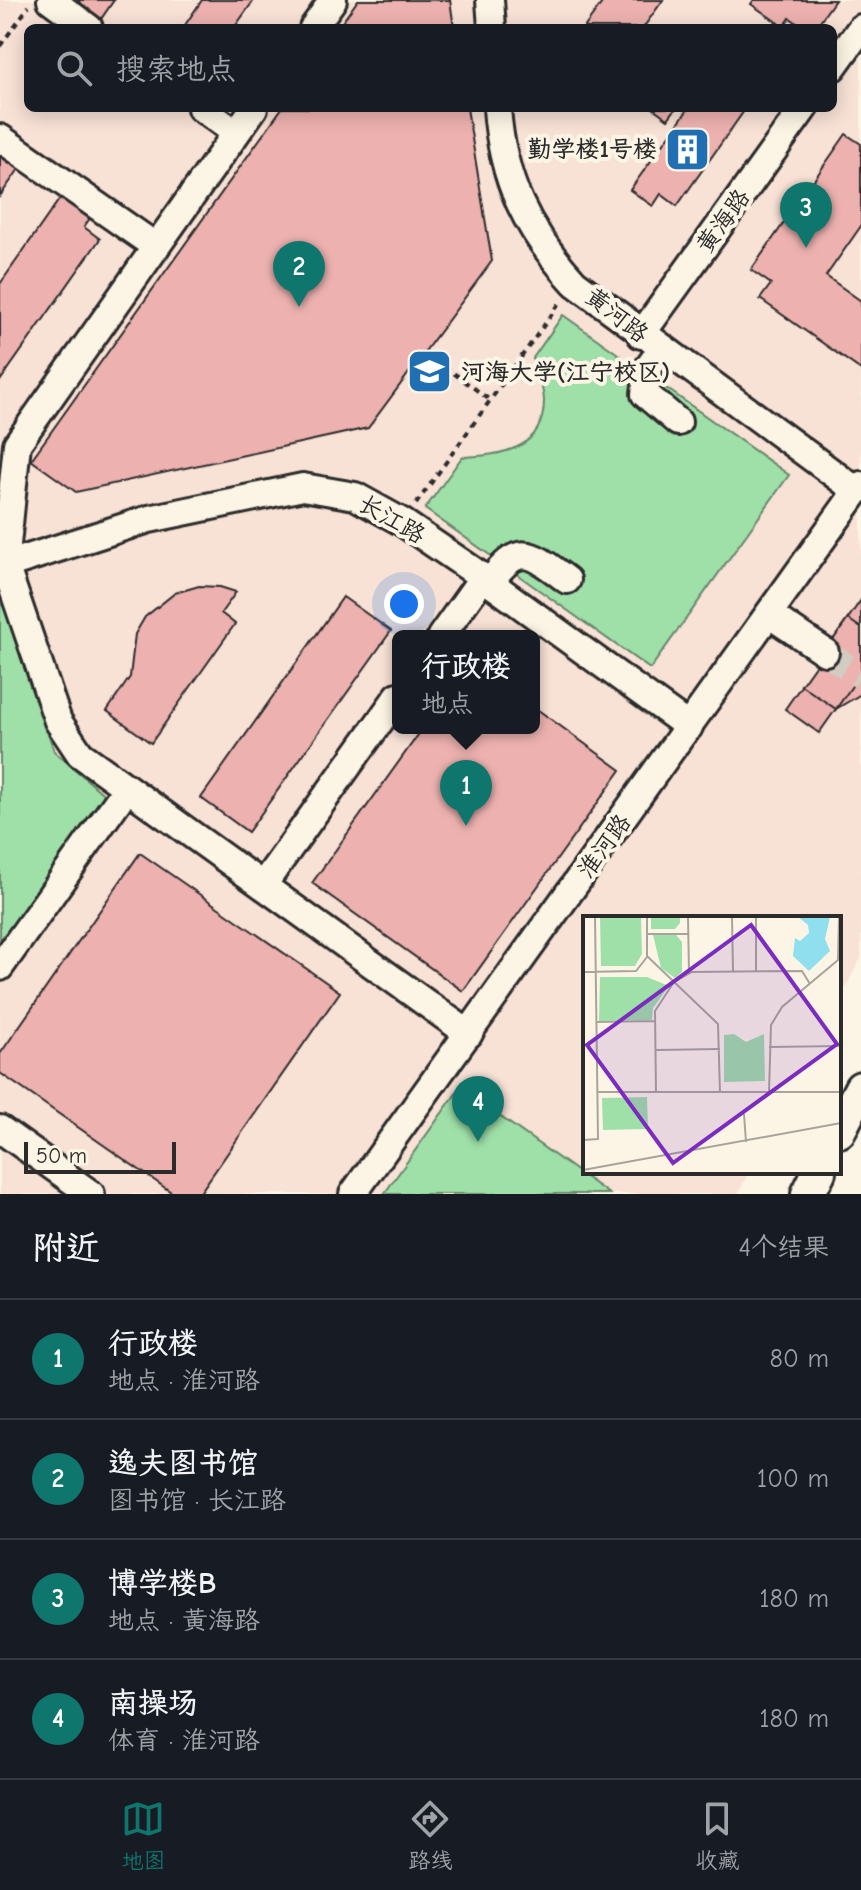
<!DOCTYPE html>
<html lang="zh">
<head>
<meta charset="utf-8">
<style>
	body { margin:0; font-family:"Comic Neue","LXGW WenKai TC",sans-serif; background:#242831; color:#f1f3f6 }
	.scale { position:absolute; left:24px; bottom:20px; width:152px; box-sizing:border-box; padding-left:8px; border:4px solid #2b2b2b; border-top:0; font-size:22px; line-height:28px; white-space:nowrap; color:#2b2b2b; -webkit-text-stroke:6px #fcf5e5; paint-order:stroke }
	.you { position:absolute; left:404px; top:604px; width:28px; height:28px; margin:-20px; border:6px solid #fff; border-radius:50%; background:#1a73e8; box-shadow:0 0 0 12px #1a73e833 }
	.badge { display:grid; place-items:center; width:52px; height:52px; border-radius:50%; background:#0f766e; color:#fff; font-size:26px; font-weight:700 }
	.pin { position:absolute; translate:-50% -66px; filter:drop-shadow(0 2px 4px #0008) }
	.pin::after { content:''; position:absolute; top:42px; width:28px; height:24px; background:inherit; clip-path:polygon(0 0,100% 0,50% 100%) }
	.popup { position:absolute; left:392px; top:630px; width:148px; height:104px; box-sizing:border-box; display:grid; place-content:center; border-radius:12px; background:#171b24; filter:drop-shadow(0 2px 6px #0005); font-size:26px; white-space:nowrap; color:#9ea1a6 }
	.popup b { font-size:30px; color:#f1f3f6 }
	.popup::after { content:''; position:absolute; left:50%; top:100%; margin-left:-16px; border:16px solid transparent; border-top-color:#171b24 }
	.list { margin:0; padding:0; list-style:none }
	h2 { display:flex; justify-content:space-between; align-items:center; height:104px; margin:0; padding:0 32px; font-size:34px }
	h2 small { font-size:26px; font-weight:400; color:#9ea1a6 }
	.list li { display:grid; grid-template-columns:52px 1fr auto; gap:24px; align-items:center; box-sizing:border-box; height:120px; padding:0 32px; border-top:2px solid #363941 }
	.list b { display:block; font-size:30px; white-space:nowrap }
	.list p { margin:0; font-size:26px; white-space:nowrap; color:#9ea1a6 }
	.list em { font-size:26px; font-style:normal; color:#9ea1a6 }
	.icon { flex:none; width:44px; height:44px; fill:none; stroke:currentColor; stroke-width:2; stroke-linecap:round; stroke-linejoin:round }
	.map { position:relative; flex:none; width:861px; height:1194px; overflow:hidden }
	.search { position:absolute; background:#171b24; box-shadow:0 4px 20px #0003; left:24px; right:24px; top:24px; height:88px; display:flex; align-items:center; gap:20px; box-sizing:border-box; padding:0 28px; border-radius:12px; color:#9ea1a6; font-size:30px }
	.sheet { height:584px; background:#171b24 }
	nav { display:flex; justify-content:space-around; align-items:center; box-sizing:border-box; height:112px; border-top:2px solid #363941; background:#171b24; font-size:22px; color:#9ea1a6 }
	nav a { display:grid; justify-items:center; gap:4px }
	nav .on { color:#0f766e }
	.map>svg:first-child { display:block }
</style>
</head>
<body>
<div class="map">
<svg width="861" height="1194" viewBox="0 0 861 1194">
	<rect width="100%" height="100%" fill="#fcf5e5"/>
	<filter id="ink" filterUnits="userSpaceOnUse"><feTurbulence type="fractalNoise" baseFrequency=".0125" numOctaves="2"/><feDisplacementMap in="SourceGraphic" scale="16" xChannelSelector="R" yChannelSelector="G"/><feConvolveMatrix kernelMatrix="1 2 1 2 8 2 1 2 1" color-interpolation-filters="sRGB"/></filter>
	<g filter="url(#ink)">
		<!-- built -->
		<path fill="#f8e1d5" fill-rule="evenodd" d="M0 0H861V958L839 1000V918H585V1172H749L738 1194H0ZM28 28H833V108H28ZM398 636H534V728H398Z"/>
		<!-- green -->
		<g fill="#9fe0a9" stroke="#65866a" stroke-width="2">
			<path d="M563 315 789 475 650 669 425 509 462 457C500 455 544 451 544 401 544 387 536 371 533 358Z"/>
			<path d="M5 604 54 751 109 799 0 954V605Z"/>
			<path d="M460 1088 609 1194H384Z"/>
		</g>
		<!-- building -->
		<g fill="#edb2b0" stroke="#2b2b2b" stroke-width="2">
			<path d="M75 0H114L101 19Z"/>
			<path d="M202 0H254L234 28H183Z"/>
			<path d="M358 0H450L454 28H338Z"/>
			<path d="M604 0H663L643 28H584Z"/>
			<path d="M754 0H835L815 28H804L790 18 784 27 751 4Z"/>
			<path d="M282 108H467L492 261 368 428 76 492 31 460Z"/>
			<path d="M653 108H676L668 119Z"/>
			<path d="M689 108H746L677 206 661 194 653 206 630 190Z"/>
			<path d="M846 134 861 144V226L826 276 861 301V370L760 299 771 284 751 270Z"/>
			<path d="M0 156 19 169 0 196Z"/>
			<path d="M61 197 90 218 84 227 100 239 0 381V284Z"/>
			<path d="M199 586 220 587 236 592 221 613 235 624 151 743 107 711 130 677 135 634 145 617 175 593Z"/>
			<path d="M343 597 391 631 248 832 201 798Z"/>
			<path d="M861 600V694L836 709 819 733 785 709Z"/>
			<path d="M848 619 861 628V673L836 709 801 685Z"/>
			<path d="M534 707 621 770 463 991 312 883 423 728H534Z"/>
			<path d="M140 853 340 992 199 1194H174L0 1073V1054Z"/>
		</g>
		<g fill="none" stroke-linecap="round" stroke-linejoin="round">
			<!-- minor-tunnel -->
			<path stroke="#d2cdc0" stroke-width="26" stroke-dasharray="26 13" stroke-linecap="butt" d="M825 652 861 676"/>
			<defs>
				<g id="minor">
					<path d="M51 0 89 28"/>
					<path d="M490 0 492 28"/>
					<path d="M313 28 333 0"/>
					<path d="M833 67 861 28"/>
					<path d="M201 108 236 133"/>
					<path d="M254 108 17 444 5 565 58 721 80 754 469 1034"/>
					<path d="M497 108C502 180 527 231 575 283L857 491"/>
					<path d="M0 138 155 246"/>
					<path d="M641 335 804 108"/>
					<path d="M661 350 648 368 645 394 678 422"/>
					<path d="M0 567 149 519 303 487 355 496 402 522 471 569 689 727"/>
					<path d="M490 582C520 541 531 553 567 580"/>
					<path d="M770 615 825 652"/>
					<path d="M441 636 483 577"/>
					<path d="M263 885 398 696"/>
					<path d="M0 967 127 788"/>
					<path d="M0 1129 91 1194"/>
					<path d="M353 1194 861 485"/>
				</g>
				<g id="major">
					<path d="M839 1131 861 1088"/>
					<path d="M808 1194 819 1172"/>
				</g>
			</defs>
			<!-- minor casing -->
			<use href="#minor" stroke="#2b2b2b" stroke-width="32"/>
			<!-- major casing -->
			<use href="#major" stroke="#2b2b2b" stroke-width="38"/>
			<!-- path -->
			<g stroke="#2b2b2b" stroke-width="4" stroke-dasharray="6 6" stroke-linecap="butt">
				<path d="M0 46 29 6"/>
				<path d="M425 352 490 400"/>
				<path d="M416 504 562 300"/>
			</g>
			<!-- minor -->
			<use href="#minor" stroke="#fcf5e5" stroke-width="26"/>
			<!-- major -->
			<use href="#major" stroke="#fcf5e5" stroke-width="32"/>
		</g>
	</g>
	<!-- icons -->
	<defs>
		<symbol id="building-square" viewBox="-11 -11 22 22"><rect x="-9" y="-9" width="18" height="18" rx="4" fill="#1f6fb2" stroke="#fcf5e5"/><path d="M-4-6H4V6H1V3H-1V6H-4ZM-2.5-4.3h1.7v1.8h-1.7ZM.8-4.3h1.7v1.8H.8ZM-2.5-1h1.7V.8h-1.7ZM.8-1h1.7V.8H.8Z" fill="#fff"/></symbol>
		<symbol id="university-square" viewBox="-11 -11 22 22"><rect x="-9" y="-9" width="18" height="18" rx="4" fill="#1f6fb2" stroke="#fcf5e5"/><path d="M0-5L7-2L0 1L-7-2ZM-4 1L0 2.5L4 1V4Q0 6-4 4Z" fill="#fff"/></symbol>
	</defs>
	<g fill-rule="evenodd">
		<use href="#building-square" x="662" y="124" width="51" height="51"/>
		<use href="#university-square" x="404" y="346" width="51" height="51"/>
	</g>
	<g text-anchor="middle" dominant-baseline="central" stroke-width="8" stroke-linejoin="round" paint-order="stroke">
		<!-- poi labels -->
		<g font-size="24" font-weight="bold" fill="#2b2b2b" stroke="#fcf5e5" text-anchor="end">
			<text x="657" y="149">勤学楼1号楼</text>
			<text x="461" y="372" text-anchor="start">河海大学(江宁校区)</text>
		</g>
		<!-- street labels -->
		<g font-size="24" fill="#2b2b2b" stroke="#fcf5e5">
			<text transform="translate(723 221) rotate(-54)">黄海路</text>
			<text transform="translate(617 315) rotate(38)">黄河路</text>
			<text transform="translate(392 519) rotate(30)">长江路</text>
			<text transform="translate(604 846) rotate(-54)">淮河路</text>
		</g>
	</g>
	<!-- overview -->
	<g transform="translate(583 916)">
		<rect width="258" height="258" fill="#fcf5e5"/>
		<path d="M17 1H58L59 38 52 50H18ZM68 1H97V7L92 13H68ZM70 19H93L99 26V56L92 62 78 52ZM17 61H64L86 70 70 92 69 104 16 105ZM151 118 163 126 181 118 182 165 141 166V119ZM64 181 65 213 20 214 19 182Z" fill="#9fe0a9"/>
		<path d="M215 1H247L242 23 247 35 226 55 210 40 212 22 217 25 226 17 225 9Z" fill="#90dfee"/>
		<path fill="none" stroke="#a8a49b" stroke-width="2" d="M64 1V40L135 108 137 177M105 1 106 57M149 1 150 55M173 1V55M63 18H105M0 56 53 55 64 41M13 106 72 105M186 131 258 130M73 134 137 133M14 176H258M186 176 188 109 199 91 255 44 256 1M73 177 72 95 91 66 109 56 219 55 227 68M161 198 163 226M0 224 15 223 12 1M0 254 258 207"/>
		<path fill="#7b2cbf" fill-opacity="0.15" stroke="#7b2cbf" stroke-width="4" d="M168 9 254 128 90 247 4 129Z"/>
		<rect width="258" height="258" fill="none" stroke="#2b2b2b" stroke-width="4"/>
	</g>
</svg>
<div class="scale">50 m</div>
<div class="you"></div>
<div class="pin badge" style="left:466px;top:826px">1</div>
<div class="popup"><b>行政楼</b>地点</div>
<div class="pin badge" style="left:299px;top:307px">2</div>
<div class="pin badge" style="left:806px;top:248px">3</div>
<div class="pin badge" style="left:478px;top:1142px">4</div>
<div class="search"><svg class="icon" aria-label="search" viewBox="0 0 24 24"><circle cx="10" cy="10" r="6"/><path d="M15 15l6 6"/></svg>搜索地点</div>
</div>
<section class="sheet">
<h2>附近<small>4个结果</small></h2>
<ul class="list">
<li><span class="badge">1</span><div><b>行政楼</b><p>地点 · 淮河路</p></div><em>80 m</em></li>
<li><span class="badge">2</span><div><b>逸夫图书馆</b><p>图书馆 · 长江路</p></div><em>100 m</em></li>
<li><span class="badge">3</span><div><b>博学楼B</b><p>地点 · 黄海路</p></div><em>180 m</em></li>
<li><span class="badge">4</span><div><b>南操场</b><p>体育 · 淮河路</p></div><em>180 m</em></li>
</ul>
</section>
<nav>
<a class="on"><svg class="icon" aria-label="map" viewBox="0 0 24 24"><path d="M3 6l6-2 6 2 6-2v14l-6 2-6-2-6 2zM9 4v14M15 6v14"/></svg>地图</a>
<a><svg class="icon" aria-label="directions" viewBox="0 0 24 24"><path d="M12 3l9 9-9 9-9-9zM9 14v-3h6M13 9l2 2-2 2"/></svg>路线</a>
<a><svg class="icon" aria-label="saved" viewBox="0 0 24 24"><path d="M7 4h10v16l-5-4-5 4z"/></svg>收藏</a>
</nav>
</body>
</html>
